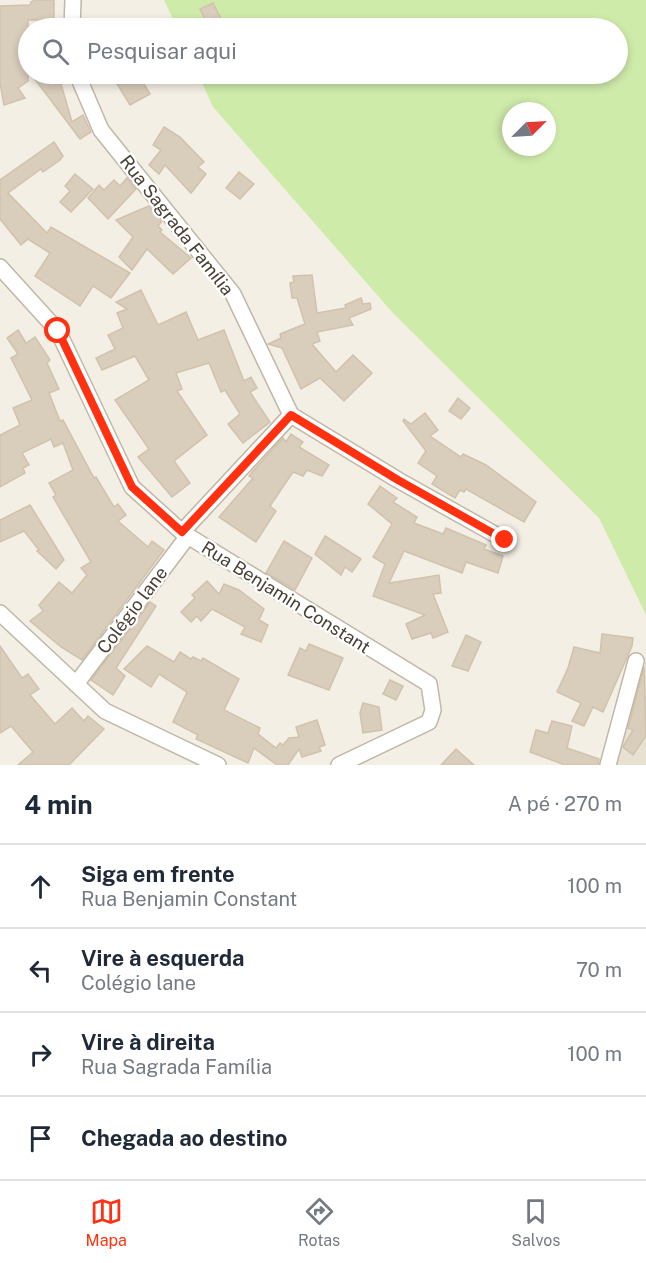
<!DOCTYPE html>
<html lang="pt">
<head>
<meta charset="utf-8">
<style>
	body { margin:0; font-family:"Public Sans",sans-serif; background:#f2f2f3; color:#1f2937 }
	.compass { position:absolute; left:502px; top:102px; width:54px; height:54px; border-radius:50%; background:#fff; box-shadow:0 3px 9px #0003; rotate:66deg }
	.stop { position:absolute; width:18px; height:18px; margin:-14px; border:4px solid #ff3110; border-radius:50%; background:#fff }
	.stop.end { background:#ff3110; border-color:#fff; box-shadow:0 2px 6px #0008 }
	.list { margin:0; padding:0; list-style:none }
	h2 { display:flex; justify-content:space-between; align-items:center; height:78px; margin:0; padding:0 24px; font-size:26px }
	h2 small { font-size:20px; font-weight:400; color:#747a83 }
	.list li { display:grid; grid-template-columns:39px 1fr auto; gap:18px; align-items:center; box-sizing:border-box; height:84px; padding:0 24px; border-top:2px solid #e0e1e3 }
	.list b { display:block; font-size:22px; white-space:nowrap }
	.list p { margin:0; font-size:20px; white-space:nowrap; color:#747a83 }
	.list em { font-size:20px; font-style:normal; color:#747a83 }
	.icon { flex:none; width:33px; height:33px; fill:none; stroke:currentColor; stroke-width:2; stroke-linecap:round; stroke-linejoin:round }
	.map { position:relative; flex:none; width:646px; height:765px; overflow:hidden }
	.search { position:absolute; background:#fff; box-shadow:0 3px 9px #0003; left:18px; right:18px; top:18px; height:66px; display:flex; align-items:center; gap:15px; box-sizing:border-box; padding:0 21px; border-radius:33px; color:#747a83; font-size:22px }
	.sheet { height:414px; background:#fff }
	nav { display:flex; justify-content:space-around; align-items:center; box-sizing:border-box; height:84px; border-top:2px solid #e0e1e3; background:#fff; font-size:16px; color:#747a83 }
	nav a { display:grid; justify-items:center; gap:3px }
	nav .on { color:#ff3110 }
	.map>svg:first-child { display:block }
</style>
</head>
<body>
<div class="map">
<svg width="646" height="765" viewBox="0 0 646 765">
	<rect width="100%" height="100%" fill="#f4efe5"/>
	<!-- residential -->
	<path fill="#e8e1d2" d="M646 659V765H613L621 733Z"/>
	<!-- green -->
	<path fill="#cfebaa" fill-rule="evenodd" d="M164 0H646V615L599 518 392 312 213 107 198 74H618V28H177ZM511 111H547V147H511Z"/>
	<!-- building -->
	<g fill="#d9cdbc" stroke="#d1c2ac" stroke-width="1.5">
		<path d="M35 0H54V20H28V81L18 88 25 98 4 105 0 83V6L30 5 31 2Z"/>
		<path d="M213 3 222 21 209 27 200 9Z"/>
		<path d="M31 74H52L53 79 59 77 72 122 83 115 91 132 80 139Z"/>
		<path d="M111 74H138L150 94 130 105Z"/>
		<path d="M164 127 180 137 204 162 198 167 206 174 191 193 165 165 159 174 149 165 161 150 153 145Z"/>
		<path d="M54 142 63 156 60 160 43 172 41 169 8 193 47 233 51 227 130 273 111 298 93 286 80 306 35 276 50 253 28 239 21 245 0 219V180Z"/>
		<path d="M239 172 254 184 240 199 226 188Z"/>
		<path d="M75 174 93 189 71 212 60 202 70 191 65 186Z"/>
		<path d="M127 178 136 189 108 219 88 198 99 185 104 190 114 180 120 186Z"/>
		<path d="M149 206 162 221 158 226 162 230 160 232 191 258 173 274 147 249 132 270 119 257 133 237 116 220Z"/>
		<path d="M312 275 317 313 346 308 345 305 361 298 363 304 370 303 371 309 349 318 353 325 317 332 320 341 312 344 336 372 353 355 372 373 344 401 320 378 301 389 282 348 268 344 281 338 280 334 305 324 297 298H292L290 283 294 282 293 276Z"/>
		<path d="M141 290 158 325 186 312 198 340 224 330 244 381 251 377 257 388 250 392 270 422 243 443 228 424 240 414 225 390 221 392 209 363 176 373 182 389 177 391 207 435 174 461 190 483 172 497 138 457 149 449 115 400 149 380 135 356 102 370 96 358 115 349 108 335 123 328 117 313 127 309 116 302Z"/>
		<path d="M18 330 26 343 35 337 50 360 47 363 59 389 49 393 60 421 63 420 94 478 96 477 114 507 118 504 126 515 118 521 148 547 152 541 164 550 82 660 61 647 30 621 43 611 39 605 59 582 72 593 87 575 81 568 91 562 53 497 56 495 49 483 73 470 63 443 54 447 51 439 22 453 29 465 23 468 25 473 0 487V435L20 425 13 408 32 400 11 358 18 354 7 338Z"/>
		<path d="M458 398 470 408 461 419 449 411Z"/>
		<path d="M425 413 438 430 430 436 461 457 463 454 486 465 536 502 524 522 466 489 464 492 460 490 455 498 432 484 437 476 418 463 426 451 403 421 404 419 411 424Z"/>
		<path d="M291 434 303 442 299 447 329 465 322 476 307 470 303 476 293 472 270 506 276 511 256 542 219 517 253 478 249 476 253 471 283 438 286 442Z"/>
		<path d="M380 486 397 498 393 502 417 517 414 523 443 534 446 528 486 545 484 549 503 556 498 573 466 562 462 573 404 551 389 583 439 575 441 593 433 594 448 632 433 638 431 633 412 639 406 624 425 615 373 596 385 564 373 557 392 524 368 504Z"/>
		<path d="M30 505 64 560 56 569 37 551 39 550 24 531 0 542V520Z"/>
		<path d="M325 536 361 559 352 572 345 567 341 575 315 554Z"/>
		<path d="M284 541 312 558 295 590 266 573Z"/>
		<path d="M207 581 219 594 224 584 239 590 264 609 259 620 268 625 261 642 241 634 245 627 212 609 201 621 197 616 191 622 181 612 195 598 192 595Z"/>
		<path d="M150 602 156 606 116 668 125 676 113 695 91 680Z"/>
		<path d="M602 634 633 638 632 646 603 712 593 707 584 726 572 721 581 703 557 692 568 668 574 647 600 653Z"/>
		<path d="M466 635 481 642 468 671 452 666Z"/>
		<path d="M309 644 343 658 329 690 288 675 300 648 306 651Z"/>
		<path d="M0 646 22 678 28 674 39 689 30 695 55 724 72 708 84 721 88 716 104 729 69 765H18L33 752 11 726 0 733Z"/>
		<path d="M147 646 174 662 180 652 191 659 193 657 201 661 203 658 239 679 224 710 260 728 258 734 276 748 280 743 283 745 289 738 299 737 296 727 317 720 325 745 319 747 321 751 302 757 299 749 288 765H277L254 748 248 763 196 739 198 735 173 722 187 692 159 674 151 687 124 669Z"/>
		<path d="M644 667 646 736 633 755 623 747 633 730 628 728Z"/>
		<path d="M390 680 403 686 396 700 383 694Z"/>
		<path d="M363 703 379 707 382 730 363 733 360 713Z"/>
		<path d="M552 721 572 726 567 748 599 759 598 765H565L530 752 536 730 548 733Z"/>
		<path d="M456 749 474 765H441Z"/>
	</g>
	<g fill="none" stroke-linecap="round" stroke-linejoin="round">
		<defs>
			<g id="minor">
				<path d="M72 28 73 0"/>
				<path d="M77 74 101 130 233 294 291 415 398 480 505 540"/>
				<path d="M0 267 58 331 132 487 183 533 429 684 433 710 429 722 339 765"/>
				<path d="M182 532 291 415"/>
				<path d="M0 613 105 711 218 765"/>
				<path d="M76 684 188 536"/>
				<path d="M608 765 636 661"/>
			</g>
		</defs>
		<!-- minor casing -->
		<use href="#minor" stroke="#c0b7a6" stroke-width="18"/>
		<!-- minor -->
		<use href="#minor" stroke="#fff" stroke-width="15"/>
	</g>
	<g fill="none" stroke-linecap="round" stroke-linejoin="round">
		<!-- route -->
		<path stroke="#ff3110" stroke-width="8" d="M58 331 132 487 182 532 291 415 398 480 505 540"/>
	</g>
	<g text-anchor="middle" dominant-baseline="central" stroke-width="4.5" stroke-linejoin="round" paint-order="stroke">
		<!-- street labels -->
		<g font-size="18" fill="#473f34" stroke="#fff">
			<text transform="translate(177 225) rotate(52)">Rua Sagrada Família</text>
			<text transform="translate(286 597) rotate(32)">Rua Benjamin Constant</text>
			<text transform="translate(132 610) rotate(-53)">Colégio lane</text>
		</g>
	</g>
</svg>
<svg class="compass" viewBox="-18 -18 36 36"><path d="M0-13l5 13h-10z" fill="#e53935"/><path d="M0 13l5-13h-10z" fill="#747a83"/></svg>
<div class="stop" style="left:58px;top:331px"></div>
<div class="stop end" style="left:505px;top:540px"></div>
<div class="search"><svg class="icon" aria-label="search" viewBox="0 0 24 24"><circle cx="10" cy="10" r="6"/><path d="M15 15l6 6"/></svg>Pesquisar aqui</div>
</div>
<section class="sheet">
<h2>4 min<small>A pé · 270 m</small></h2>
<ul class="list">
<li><svg class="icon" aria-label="ahead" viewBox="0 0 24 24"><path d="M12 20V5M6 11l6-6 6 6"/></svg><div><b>Siga em frente</b><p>Rua Benjamin Constant</p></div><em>100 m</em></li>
<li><svg class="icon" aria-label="left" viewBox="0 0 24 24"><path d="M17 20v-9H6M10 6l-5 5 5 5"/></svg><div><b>Vire à esquerda</b><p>Colégio lane</p></div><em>70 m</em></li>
<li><svg class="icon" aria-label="right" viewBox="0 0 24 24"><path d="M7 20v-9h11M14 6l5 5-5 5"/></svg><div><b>Vire à direita</b><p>Rua Sagrada Família</p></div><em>100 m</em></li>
<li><svg class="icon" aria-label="arrive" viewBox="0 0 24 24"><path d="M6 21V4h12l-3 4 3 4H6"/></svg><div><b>Chegada ao destino</b></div></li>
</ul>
</section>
<nav>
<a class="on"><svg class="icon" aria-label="map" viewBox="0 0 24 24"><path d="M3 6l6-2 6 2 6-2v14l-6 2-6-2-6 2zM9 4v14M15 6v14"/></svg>Mapa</a>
<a><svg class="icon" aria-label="directions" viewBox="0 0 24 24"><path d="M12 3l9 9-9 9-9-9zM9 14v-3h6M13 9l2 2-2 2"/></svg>Rotas</a>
<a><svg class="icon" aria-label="saved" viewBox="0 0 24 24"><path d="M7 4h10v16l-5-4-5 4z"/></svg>Salvos</a>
</nav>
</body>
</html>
